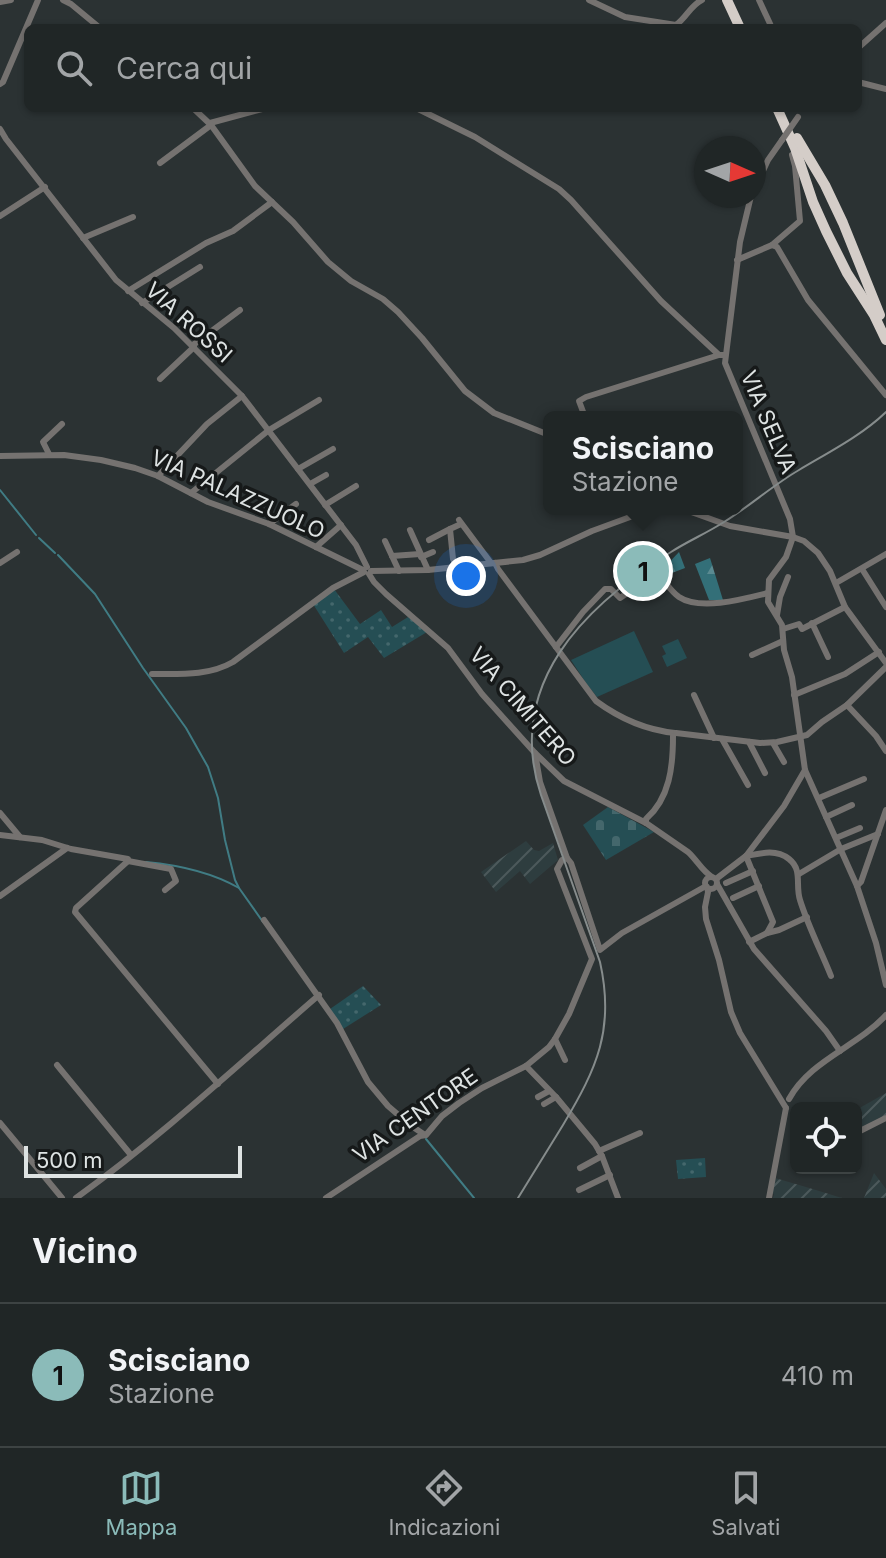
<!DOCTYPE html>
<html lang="it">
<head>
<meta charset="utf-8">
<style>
	body { margin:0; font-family:Inter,sans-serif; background:#282e2e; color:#f1f3f6 }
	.controls { position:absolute; right:24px; bottom:24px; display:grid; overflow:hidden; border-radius:12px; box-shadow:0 2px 6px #0004 }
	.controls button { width:72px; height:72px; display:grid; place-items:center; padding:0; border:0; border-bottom:2px solid #3d4343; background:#202626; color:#f1f3f6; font:40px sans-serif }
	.compass { position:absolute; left:694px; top:136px; width:72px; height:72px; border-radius:50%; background:#202626; box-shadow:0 2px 6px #0004; rotate:93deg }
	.scale { position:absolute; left:24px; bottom:20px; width:218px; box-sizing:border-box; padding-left:8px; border:4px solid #dee3e3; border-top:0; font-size:22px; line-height:28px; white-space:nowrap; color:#dee3e3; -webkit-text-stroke:6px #161919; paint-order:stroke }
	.you { position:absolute; left:466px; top:576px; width:28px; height:28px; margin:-20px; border:6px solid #fff; border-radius:50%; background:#1a73e8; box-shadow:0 0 0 12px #1a73e833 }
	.badge { display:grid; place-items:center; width:52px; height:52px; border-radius:50%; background:#8bbbb9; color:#111; font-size:26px; font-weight:700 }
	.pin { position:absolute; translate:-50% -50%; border:4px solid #fff; box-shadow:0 2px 8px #0006 }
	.popup { position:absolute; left:543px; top:411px; width:200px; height:104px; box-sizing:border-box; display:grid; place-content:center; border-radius:12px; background:#202626; filter:drop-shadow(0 2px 6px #0005); font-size:26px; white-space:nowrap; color:#a2a5a7 }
	.popup b { font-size:30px; color:#f1f3f6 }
	.popup::after { content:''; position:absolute; left:50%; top:100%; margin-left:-16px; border:16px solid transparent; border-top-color:#202626 }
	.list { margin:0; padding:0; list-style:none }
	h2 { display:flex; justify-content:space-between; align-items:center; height:104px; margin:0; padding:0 32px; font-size:34px }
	h2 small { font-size:26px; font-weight:400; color:#a2a5a7 }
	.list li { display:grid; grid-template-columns:52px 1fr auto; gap:24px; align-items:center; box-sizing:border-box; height:144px; padding:0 32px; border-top:2px solid #3d4343 }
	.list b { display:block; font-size:30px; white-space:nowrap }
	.list p { margin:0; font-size:26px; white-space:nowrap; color:#a2a5a7 }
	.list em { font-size:26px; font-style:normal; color:#a2a5a7 }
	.icon { flex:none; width:44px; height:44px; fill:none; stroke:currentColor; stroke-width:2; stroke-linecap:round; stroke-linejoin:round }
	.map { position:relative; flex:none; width:886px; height:1198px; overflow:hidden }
	.search { position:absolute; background:#202626; box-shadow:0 2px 6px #0004; left:24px; right:24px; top:24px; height:88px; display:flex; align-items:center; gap:20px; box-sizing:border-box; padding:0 28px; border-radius:12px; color:#a2a5a7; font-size:30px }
	.sheet { height:248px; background:#202626 }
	nav { display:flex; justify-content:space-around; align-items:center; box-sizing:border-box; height:112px; border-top:2px solid #3d4343; background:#202626; font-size:22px; color:#a2a5a7 }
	nav a { display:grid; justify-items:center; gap:4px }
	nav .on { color:#8bbbb9 }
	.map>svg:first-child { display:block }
</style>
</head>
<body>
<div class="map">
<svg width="886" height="1198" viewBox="0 0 886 1198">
	<defs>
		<pattern id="industrial-furrows" width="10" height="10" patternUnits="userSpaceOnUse" patternTransform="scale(2)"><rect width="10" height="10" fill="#2e3d3f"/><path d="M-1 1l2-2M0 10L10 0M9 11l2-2" fill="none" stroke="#4c595b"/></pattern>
		<pattern id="grass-dots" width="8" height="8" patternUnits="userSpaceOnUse" patternTransform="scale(2)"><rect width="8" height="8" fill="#254e54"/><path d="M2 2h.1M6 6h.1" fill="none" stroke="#44676c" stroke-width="1.8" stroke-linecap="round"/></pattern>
		<pattern id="forest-firs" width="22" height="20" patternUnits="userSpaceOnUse" patternTransform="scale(2)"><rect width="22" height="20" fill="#336f78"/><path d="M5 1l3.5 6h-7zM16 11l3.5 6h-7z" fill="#5a8a91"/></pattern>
		<pattern id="cemetery-stones" width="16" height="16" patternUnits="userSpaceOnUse" patternTransform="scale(2)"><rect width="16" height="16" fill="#254e54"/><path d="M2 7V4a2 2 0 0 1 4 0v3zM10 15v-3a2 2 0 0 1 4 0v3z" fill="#44676c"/></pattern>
	</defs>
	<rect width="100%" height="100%" fill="#2b3233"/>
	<!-- industrial -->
	<g fill="url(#industrial-furrows)">
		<path d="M526 841 534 850 539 851 553 843 558 860 530 884 520 871 496 892 481 872Z"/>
		<path d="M886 1093V1115L860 1129 856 1122V1110Z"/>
		<path d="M874 1173 886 1189V1198H864Z"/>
		<path d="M775 1178 806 1187 842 1198H773L774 1194 772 1193Z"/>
	</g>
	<!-- grass -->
	<g fill="url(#grass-dots)">
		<path d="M334 589 360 624 381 610 392 627 408 617 427 632 384 658 368 637 344 653 313 604Z"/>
		<path d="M363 986 381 1005 343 1029 330 1009Z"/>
		<path d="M705 1158 706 1177 678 1179 676 1160Z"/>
	</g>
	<!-- forest -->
	<g fill="url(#forest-firs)">
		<path d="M679 552 685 568 664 576 661 571Z"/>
		<path d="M710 558 723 600H709L695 564Z"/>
	</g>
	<!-- cemetery -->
	<path fill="url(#cemetery-stones)" d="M608 807 654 832 606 860 583 825Z"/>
	<!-- green -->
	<g fill="#254e54">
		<path d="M634 631 653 672 597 697 586 683 571 660Z"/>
		<path d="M678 639 687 658 667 667 662 656 666 654 662 646Z"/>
	</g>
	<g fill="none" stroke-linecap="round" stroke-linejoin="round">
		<!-- stream -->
		<g stroke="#407c84" stroke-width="2">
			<path d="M0 490 36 535"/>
			<path d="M39 538 55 553"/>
			<path d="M58 555 95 594 143 668 186 728 208 767 218 798 225 840 235 880 239 888 263 922"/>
			<path d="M146 862C178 865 211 872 239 888"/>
			<path d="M426 1139 474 1198"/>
		</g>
		<!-- minor -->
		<g stroke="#757270" stroke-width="6">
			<path d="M63 0 71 4 100 28"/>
			<path d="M589 0 625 17 676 25C686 18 691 5 702 0"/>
			<path d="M759 0 772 28"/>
			<path d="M0 2 11 0"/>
			<path d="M858 48 886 23"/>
			<path d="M858 82 886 89"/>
			<path d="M0 84 3 82 38 0"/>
			<path d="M193 108 211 125 255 186 293 222 328 262 351 281 383 299 398 312 422 338 465 391 494 413 549 435"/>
			<path d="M416 108 475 137 559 189 571 200 661 301 719 355H724"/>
			<path d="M210 123 266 108"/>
			<path d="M0 129 6 139 116 280 174 328 242 396 356 545 367 567"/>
			<path d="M160 163 211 125"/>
			<path d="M754 190 768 160 782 140"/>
			<path d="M751 196 740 242 725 363 790 519 793 537 786 557 769 580 768 602 782 625 784 650 792 677 805 770 857 886 876 943 886 985"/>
			<path d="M0 216 45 187"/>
			<path d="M83 238 133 217"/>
			<path d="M772 245 800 221 795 166 792 155"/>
			<path d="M737 260 772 245 777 247 808 300 886 395"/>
			<path d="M128 291 206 243 233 231 272 202"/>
			<path d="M142 303 200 267"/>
			<path d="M193 345 240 310"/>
			<path d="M160 379 194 347"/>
			<path d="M585 417 579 401 586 397 719 355"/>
			<path d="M49 454 43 442 62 424"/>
			<path d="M0 456 64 455 101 460 135 468 158 476 208 502 269 524 363 570"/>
			<path d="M298 469 333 449"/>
			<path d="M158 476 207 424 242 396"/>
			<path d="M310 484 326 475"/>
			<path d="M191 493 269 430 319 400"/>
			<path d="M325 505 356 486"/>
			<path d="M683 509 730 526 793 537 804 541 818 553 830 571 845 607 886 663"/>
			<path d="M459 520 491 563"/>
			<path d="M269 524 296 504"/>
			<path d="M410 530 428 570"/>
			<path d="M429 540 450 529"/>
			<path d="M385 541 399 571"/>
			<path d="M316 547 341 525"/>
			<path d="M392 556 420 554"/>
			<path d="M421 557 433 552"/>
			<path d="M0 563 17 552"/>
			<path d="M495 563 498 569 596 701C619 718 646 730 675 733"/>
			<path d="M457 567 453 559 450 529 461 524"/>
			<path d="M862 569 886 607"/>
			<path d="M371 571 428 570 523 560 540 555 592 531 652 509"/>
			<path d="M369 574 374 582 386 594 448 648 482 694 535 753 564 781 646 823 688 852C697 860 702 871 712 877"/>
			<path d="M836 583 886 554"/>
			<path d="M777 615 780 597 788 577"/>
			<path d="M812 623 828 657"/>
			<path d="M783 629 799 624 802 629 845 607"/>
			<path d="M556 647 583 612 605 589H611L620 598 657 573C665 580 669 590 679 597 700 611 744 599 768 593"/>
			<path d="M752 655 783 641"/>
			<path d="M152 674C180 674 209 676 233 662L333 588 364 572"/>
			<path d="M694 695 714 738"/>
			<path d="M794 695 845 674 879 652"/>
			<path d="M847 705 876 736 886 751"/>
			<path d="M676 733 760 743 777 742 807 735 822 722 847 705 886 667"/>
			<path d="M722 739 748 785"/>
			<path d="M749 742 765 773"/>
			<path d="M773 743 784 762"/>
			<path d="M535 753 540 782 567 858"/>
			<path d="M819 798 864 779"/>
			<path d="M0 813 20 837"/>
			<path d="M826 817 852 805"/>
			<path d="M646 823V819C670 798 673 766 673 736"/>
			<path d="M0 835 42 840 71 849 128 859V861"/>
			<path d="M836 838 860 828"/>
			<path d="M746 856C761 853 776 849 789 859 803 870 795 885 800 900 808 926 821 951 831 976"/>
			<path d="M746 856 773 922 767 933 749 942"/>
			<path d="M128 861 76 908 75 912 218 1084"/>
			<path d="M128 861 171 869 176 881 165 890"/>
			<path d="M799 874 841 849 878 834"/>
			<circle cx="711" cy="883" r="6"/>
			<path d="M716 879 746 856 784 806 805 770"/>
			<path d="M726 883 753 871"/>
			<path d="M717 884 754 949 826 1031 840 1051"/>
			<path d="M857 886 861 882 886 810"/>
			<path d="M707 887 708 892 705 907 706 919 719 960 731 1012 740 1033 786 1108"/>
			<path d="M0 896 67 848"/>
			<path d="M733 898 759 886"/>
			<path d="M264 920 337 1023 368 1082 388 1106 410 1125 425 1135"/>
			<path d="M767 933 779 930 807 917"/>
			<path d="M555 1039 565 1060"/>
			<path d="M57 1065 131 1155"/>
			<path d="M526 1066 556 1097 595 1144 602 1156 618 1198"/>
			<path d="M538 1097 549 1091"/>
			<path d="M789 1099C810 1060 857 1047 886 1015"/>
			<path d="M544 1104 556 1097"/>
			<path d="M0 1123 62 1198"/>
			<path d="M856 1133 886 1118"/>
			<path d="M599 1151 640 1133"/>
			<path d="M580 1168 602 1156"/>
			<path d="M579 1190 610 1175"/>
			<path d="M76 1198C162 1136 239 1064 319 995"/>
			<path d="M326 1198 420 1136 426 1135 442 1116 459 1103 482 1088 526 1066 549 1047 555 1039 569 1014 592 959 557 869 562 860 567 858 571 863 600 950 622 933 706 886"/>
			<path d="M769 1198 786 1108"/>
		</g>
		<!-- highway -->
		<g stroke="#d4cdc8" stroke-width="10">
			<path d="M727 0 740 28"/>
			<path d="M777 108 795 148 813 202 826 231 847 273 874 315 886 340"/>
			<path d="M797 138 825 185 843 223 880 315"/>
		</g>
		<!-- rail -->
		<path stroke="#868c8c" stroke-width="2" d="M518 1198C533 1174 548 1149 563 1125 597 1068 615 1029 600 962L541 795C504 684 585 606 671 552 688 541 707 533 724 522 750 506 773 485 799 470 829 452 861 436 886 412"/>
		<!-- minor-bridge -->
		<path stroke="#757270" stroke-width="6" d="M782 140 798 117"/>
	</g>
	<g text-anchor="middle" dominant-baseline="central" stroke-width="7" stroke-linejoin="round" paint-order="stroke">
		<!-- street labels -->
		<g font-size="22" fill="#dee3e3" stroke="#161919">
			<text transform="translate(189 322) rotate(42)">VIA ROSSI</text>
			<text transform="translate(769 422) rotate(67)">VIA SELVA</text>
			<text transform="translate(238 494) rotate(24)">VIA PALAZZUOLO</text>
			<text transform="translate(523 706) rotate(49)">VIA CIMITERO</text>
			<text transform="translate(415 1115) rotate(-35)">VIA CENTORE</text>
		</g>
	</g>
</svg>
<div class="controls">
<button><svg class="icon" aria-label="locate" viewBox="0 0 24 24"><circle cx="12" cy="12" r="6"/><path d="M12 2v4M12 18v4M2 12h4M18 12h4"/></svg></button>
</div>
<svg class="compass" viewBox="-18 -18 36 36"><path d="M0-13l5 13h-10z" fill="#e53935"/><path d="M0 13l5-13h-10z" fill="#a2a5a7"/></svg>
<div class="scale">500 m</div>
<div class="you"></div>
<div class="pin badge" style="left:643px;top:571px">1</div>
<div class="popup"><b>Scisciano</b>Stazione</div>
<div class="search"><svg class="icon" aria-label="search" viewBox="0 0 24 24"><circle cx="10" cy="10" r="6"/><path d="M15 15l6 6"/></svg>Cerca qui</div>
</div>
<section class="sheet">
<h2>Vicino<small></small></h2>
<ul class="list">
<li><span class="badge">1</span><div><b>Scisciano</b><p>Stazione</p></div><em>410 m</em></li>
</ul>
</section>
<nav>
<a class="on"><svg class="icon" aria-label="map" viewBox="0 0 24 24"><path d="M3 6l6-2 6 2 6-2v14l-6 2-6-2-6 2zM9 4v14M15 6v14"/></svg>Mappa</a>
<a><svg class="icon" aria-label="directions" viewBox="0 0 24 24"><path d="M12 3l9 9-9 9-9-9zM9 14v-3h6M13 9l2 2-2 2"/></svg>Indicazioni</a>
<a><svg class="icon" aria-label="saved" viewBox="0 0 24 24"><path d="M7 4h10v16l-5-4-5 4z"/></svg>Salvati</a>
</nav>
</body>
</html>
